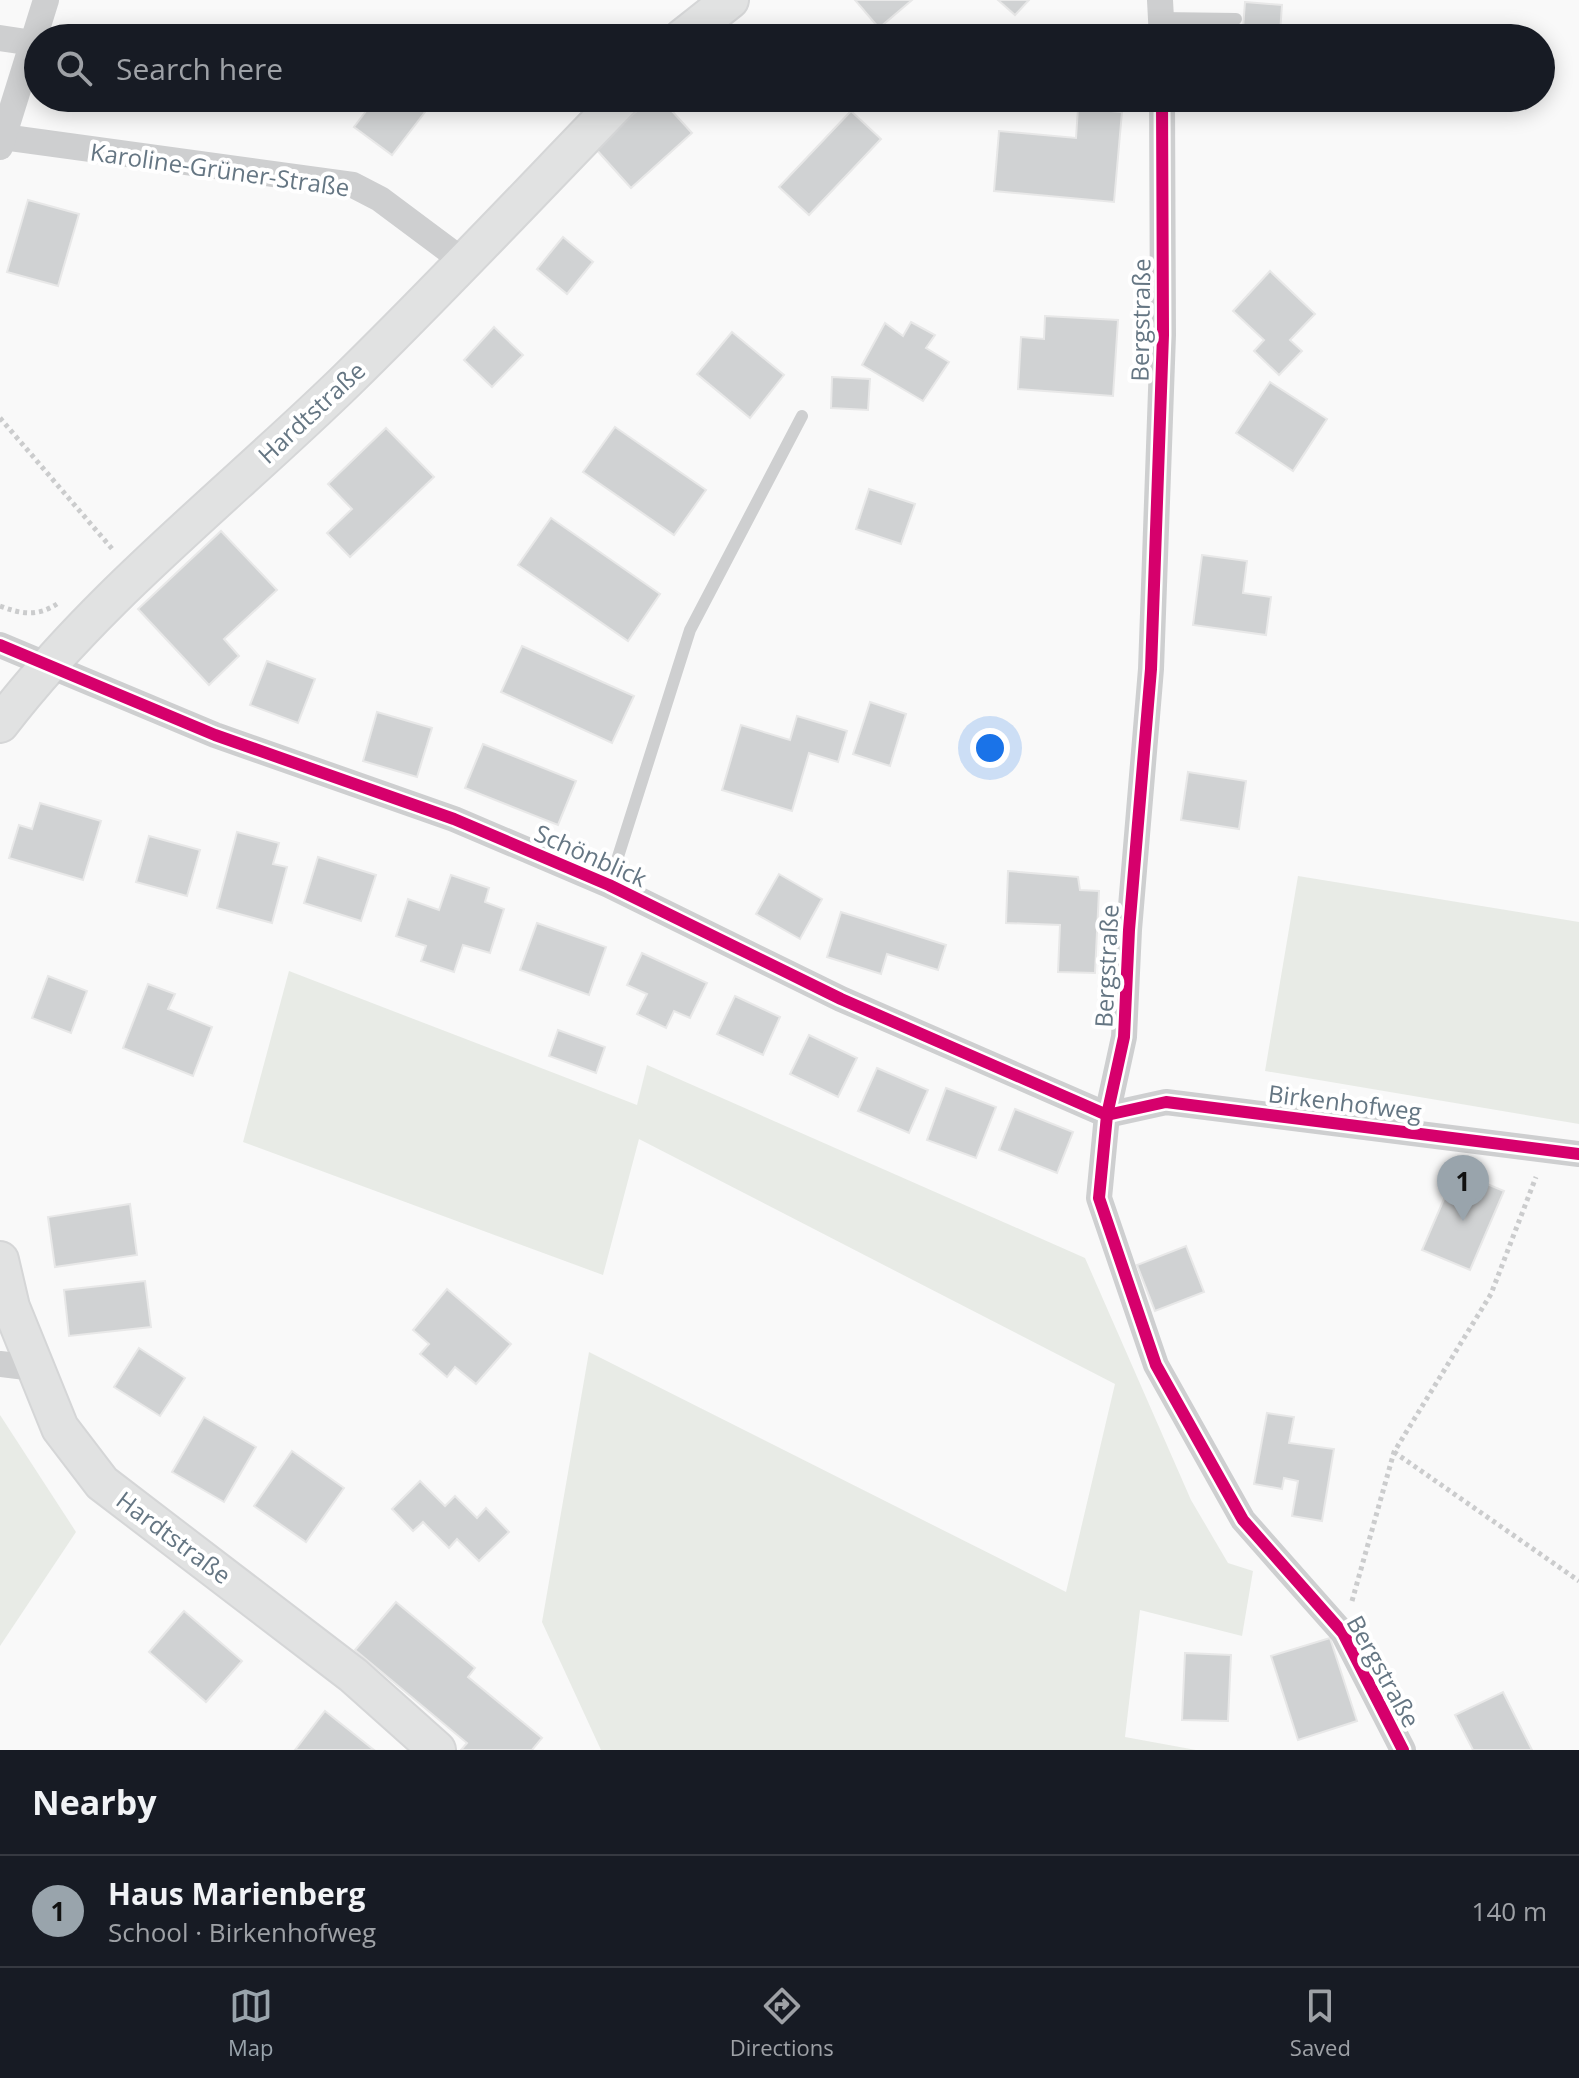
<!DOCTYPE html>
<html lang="en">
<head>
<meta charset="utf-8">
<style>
	body { margin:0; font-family:"Open Sans",sans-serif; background:#20242c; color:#f1f3f6 }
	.you { position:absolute; left:990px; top:748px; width:28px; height:28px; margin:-20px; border:6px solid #fff; border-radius:50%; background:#1a73e8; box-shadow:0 0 0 12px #1a73e833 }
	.badge { display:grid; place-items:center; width:52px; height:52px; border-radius:50%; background:#99a4ac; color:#111; font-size:26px; font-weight:700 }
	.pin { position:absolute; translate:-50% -66px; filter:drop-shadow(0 2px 4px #0008) }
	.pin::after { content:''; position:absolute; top:42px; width:28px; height:24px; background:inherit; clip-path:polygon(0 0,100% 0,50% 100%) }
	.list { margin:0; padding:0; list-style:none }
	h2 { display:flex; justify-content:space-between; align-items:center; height:104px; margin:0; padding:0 32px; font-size:34px }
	h2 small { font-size:26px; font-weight:400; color:#9ea1a6 }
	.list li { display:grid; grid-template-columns:52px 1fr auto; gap:24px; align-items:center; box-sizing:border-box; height:112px; padding:0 32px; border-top:2px solid #363941 }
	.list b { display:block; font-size:30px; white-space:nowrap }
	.list p { margin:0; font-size:26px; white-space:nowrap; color:#9ea1a6 }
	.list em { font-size:26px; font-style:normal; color:#9ea1a6 }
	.icon { flex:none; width:44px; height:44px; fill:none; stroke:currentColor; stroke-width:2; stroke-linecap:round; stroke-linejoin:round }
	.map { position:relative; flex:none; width:1579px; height:1750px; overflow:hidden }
	.search { position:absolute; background:#171b24; box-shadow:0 4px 20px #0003; left:24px; right:24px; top:24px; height:88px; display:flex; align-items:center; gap:20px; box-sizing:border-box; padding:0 28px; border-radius:44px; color:#9ea1a6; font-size:30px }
	.sheet { height:216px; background:#171b24 }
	nav { display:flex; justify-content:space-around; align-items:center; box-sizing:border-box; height:112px; border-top:2px solid #363941; background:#171b24; font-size:22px; color:#9ea1a6 }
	nav a { display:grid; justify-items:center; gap:4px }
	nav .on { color:#99a4ac }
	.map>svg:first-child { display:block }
</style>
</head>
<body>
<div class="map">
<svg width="1579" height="1750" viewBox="0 0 1579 1750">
	<rect width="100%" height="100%" fill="#f9f9f9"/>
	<!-- green -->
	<g fill="#e8ebe6">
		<path d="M1298 876 1579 922V1124L1265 1071Z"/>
		<path d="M289 971 637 1105 647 1065 1085 1258 1191 1500 1228 1563 1253 1571 1242 1636 1140 1610 1125 1737 1196 1750H601L542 1622 589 1352 1066 1592 1115 1384 639 1139 603 1275 243 1142Z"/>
		<path d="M0 1415 76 1532 0 1646Z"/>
	</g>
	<!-- building -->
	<g fill="#d0d2d3" stroke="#e8e8e8" stroke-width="2">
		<path d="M855 0H912L879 28Z"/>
		<path d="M998 0H1029L1015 15Z"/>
		<path d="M1245 2 1282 5 1280 33 1243 29Z"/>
		<path d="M376 98H406L425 112 392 155 354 127Z"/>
		<path d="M651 98H660L692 133 631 188 595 148Z"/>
		<path d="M1078 108 1122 112 1114 202 994 191 999 131 1076 138Z"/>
		<path d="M851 111 881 139 809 215 779 187Z"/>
		<path d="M28 200 79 214 58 286 7 272Z"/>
		<path d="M563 237 593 262 567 294 537 269Z"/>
		<path d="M1270 271 1315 314 1290 340 1302 351 1279 375 1254 351 1264 340 1233 311Z"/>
		<path d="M1045 316 1118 320 1113 396 1018 389 1021 337 1044 339Z"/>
		<path d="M911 322 935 335 926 348 949 362 923 401 862 365 885 323 903 336Z"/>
		<path d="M494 327 523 355 492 387 464 360Z"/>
		<path d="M732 332 784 375 750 418 697 374Z"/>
		<path d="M832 377 870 379 868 410 831 408Z"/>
		<path d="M1270 382 1327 419 1293 471 1236 433Z"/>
		<path d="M615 427 706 490 674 535 583 472Z"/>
		<path d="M386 428 434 477 350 557 327 533 352 509 328 484Z"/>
		<path d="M869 489 915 504 901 544 856 529Z"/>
		<path d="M551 518 660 594 628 641 518 565Z"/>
		<path d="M221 531 277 590 224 639 239 656 209 685 138 609Z"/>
		<path d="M1202 555 1247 561 1243 593 1271 597 1266 635 1193 625Z"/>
		<path d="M522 646 634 696 612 743 501 692Z"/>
		<path d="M267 661 315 679 298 723 250 705Z"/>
		<path d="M870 702 906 714 890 766 853 754Z"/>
		<path d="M377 712 432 728 417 777 363 761Z"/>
		<path d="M797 716 847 731 838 762 809 753 792 811 722 790 741 725 790 740Z"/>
		<path d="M483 744 576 781 558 825 465 788Z"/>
		<path d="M1188 772 1246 781 1239 829 1181 820Z"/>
		<path d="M40 803 101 821 83 880 9 858 19 825 32 829Z"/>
		<path d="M237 832 279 843 273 864 287 867 272 923 217 908Z"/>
		<path d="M149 836 200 850 187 896 136 882Z"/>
		<path d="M318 857 376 875 361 921 304 903Z"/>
		<path d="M1008 871 1078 877 1080 890 1099 891 1095 973 1058 972 1060 925 1006 923Z"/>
		<path d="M779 874 822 899 800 939 756 914Z"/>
		<path d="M451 875 489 888 485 902 504 909 490 953 463 945 454 972 421 961 426 946 396 936 408 899 439 910Z"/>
		<path d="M841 912 946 945 938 970 887 954 881 974 827 957Z"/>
		<path d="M537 923 606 947 589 995 520 970Z"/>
		<path d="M642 953 707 983 690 1018 674 1011 666 1028 637 1014 647 994 627 985Z"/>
		<path d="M48 976 87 991 71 1033 32 1018Z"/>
		<path d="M148 984 175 994 168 1009 212 1027 193 1076 123 1048Z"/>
		<path d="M735 996 780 1017 763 1055 717 1034Z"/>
		<path d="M558 1030 605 1047 596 1073 549 1056Z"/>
		<path d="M809 1035 857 1058 838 1097 790 1074Z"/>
		<path d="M877 1068 928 1090 909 1133 858 1111Z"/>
		<path d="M946 1088 996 1107 976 1158 927 1140Z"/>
		<path d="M1015 1109 1073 1132 1057 1173 999 1150Z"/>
		<path d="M1456 1171 1504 1191 1470 1270 1422 1250Z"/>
		<path d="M130 1204 137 1255 55 1267 48 1217Z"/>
		<path d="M1186 1246 1204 1292 1155 1311 1137 1265Z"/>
		<path d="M145 1281 151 1327 69 1336 64 1290Z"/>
		<path d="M447 1289 511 1344 476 1384 455 1367 447 1377 420 1354 429 1344 413 1330Z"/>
		<path d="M139 1348 185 1378 160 1416 114 1387Z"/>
		<path d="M1267 1413 1294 1417 1289 1443 1334 1449 1322 1521 1292 1516 1298 1481 1284 1478 1282 1489 1254 1484Z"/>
		<path d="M204 1417 256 1447 224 1502 172 1472Z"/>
		<path d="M292 1451 344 1488 306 1542 254 1506Z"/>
		<path d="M420 1481 445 1506 455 1496 477 1518 486 1508 509 1532 479 1561 457 1539 449 1548 423 1522 413 1531 392 1509Z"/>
		<path d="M396 1602 475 1668 468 1677 542 1738 532 1750H461L467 1743 355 1650Z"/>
		<path d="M184 1611 242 1661 206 1702 149 1652Z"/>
		<path d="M1330 1638 1357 1721 1298 1740 1271 1656Z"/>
		<path d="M1185 1653 1231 1655 1228 1721 1182 1720Z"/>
		<path d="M1503 1692 1532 1750H1473L1455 1715Z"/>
		<path d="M325 1711 374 1750H295Z"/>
	</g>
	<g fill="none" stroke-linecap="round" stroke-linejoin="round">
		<defs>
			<g id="secondary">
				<path d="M682 38 730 0"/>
				<path d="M0 724C100 594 230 494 347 380 441 288 531 192 622 98"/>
				<path d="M0 1260 11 1307 60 1428 102 1483 353 1675 437 1750"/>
			</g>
		</defs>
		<!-- secondary casing -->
		<use href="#secondary" stroke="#d5d6d7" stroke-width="40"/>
		<!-- path -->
		<g stroke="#cbcccd" stroke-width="5" stroke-dasharray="4 4" stroke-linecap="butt">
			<path d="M0 418 114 551"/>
			<path d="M0 606C21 614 37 617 57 604"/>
			<path d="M1394 1452 1579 1581"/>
			<path d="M1352 1601 1394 1452 1491 1294 1536 1177"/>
		</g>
		<!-- service -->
		<g stroke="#cecfd0" stroke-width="12">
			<path d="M1161 18 1236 19"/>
			<path d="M609 885 690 630 802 416"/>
		</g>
		<!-- minor -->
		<g stroke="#cecfd0" stroke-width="26">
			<path d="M1160 0 1162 38"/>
			<path d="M0 38 33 43"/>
			<path d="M1162 98 1163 335 1151 669 1129 930 1124 1037 1107 1115 1099 1198 1156 1365 1243 1520 1343 1633 1403 1750"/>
			<path d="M3 137 353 185 380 199 463 261"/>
			<path d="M0 147 46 0"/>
			<path d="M0 645 215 735 454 819 609 885 841 999 1107 1115"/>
			<path d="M1107 1115 1166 1102 1579 1154"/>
			<path d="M0 1364 34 1368"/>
		</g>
		<!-- secondary -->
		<use href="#secondary" stroke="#e1e2e2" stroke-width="36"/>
		<defs>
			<g id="cycleway">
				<path d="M1162 98 1163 335 1151 669 1129 930 1124 1037 1107 1115 1099 1198 1156 1365 1243 1520 1343 1633 1403 1750"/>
				<path d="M0 645 215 735 454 819 609 885 841 999 1107 1115"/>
				<path d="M1107 1115 1166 1102 1579 1154"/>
			</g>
		</defs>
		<!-- cycleway casing -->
		<use href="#cycleway" stroke="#fff" stroke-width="17"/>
		<!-- cycleway -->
		<use href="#cycleway" stroke="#d6006c" stroke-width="12"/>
	</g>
	<g text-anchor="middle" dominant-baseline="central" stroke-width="8" stroke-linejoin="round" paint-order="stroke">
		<!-- street labels -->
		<g font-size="24" fill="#657683" stroke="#fff">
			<text transform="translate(220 169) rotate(8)">Karoline-Grüner-Straße</text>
			<text transform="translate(1140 320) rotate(-89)">Bergstraße</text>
			<text transform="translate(311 412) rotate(-43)">Hardtstraße</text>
			<text transform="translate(591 855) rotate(24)">Schönblick</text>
			<text transform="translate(1106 966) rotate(-87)">Bergstraße</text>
			<text transform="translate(1345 1102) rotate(7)">Birkenhofweg</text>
			<text transform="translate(174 1537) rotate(37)">Hardtstraße</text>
			<text transform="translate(1384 1671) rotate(61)">Bergstraße</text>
		</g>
	</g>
</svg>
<div class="you"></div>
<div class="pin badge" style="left:1463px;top:1221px">1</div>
<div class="search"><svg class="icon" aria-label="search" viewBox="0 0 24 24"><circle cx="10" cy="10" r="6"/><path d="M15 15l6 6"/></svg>Search here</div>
</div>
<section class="sheet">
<h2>Nearby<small></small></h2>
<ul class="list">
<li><span class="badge">1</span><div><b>Haus Marienberg</b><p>School · Birkenhofweg</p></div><em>140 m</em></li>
</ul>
</section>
<nav>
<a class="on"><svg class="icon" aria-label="map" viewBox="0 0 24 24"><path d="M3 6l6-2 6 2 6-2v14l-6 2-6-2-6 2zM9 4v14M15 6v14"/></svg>Map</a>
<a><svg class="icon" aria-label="directions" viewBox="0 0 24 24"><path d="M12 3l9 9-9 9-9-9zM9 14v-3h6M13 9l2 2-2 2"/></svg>Directions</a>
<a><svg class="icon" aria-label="saved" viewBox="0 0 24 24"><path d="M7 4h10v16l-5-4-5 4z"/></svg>Saved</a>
</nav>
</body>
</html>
